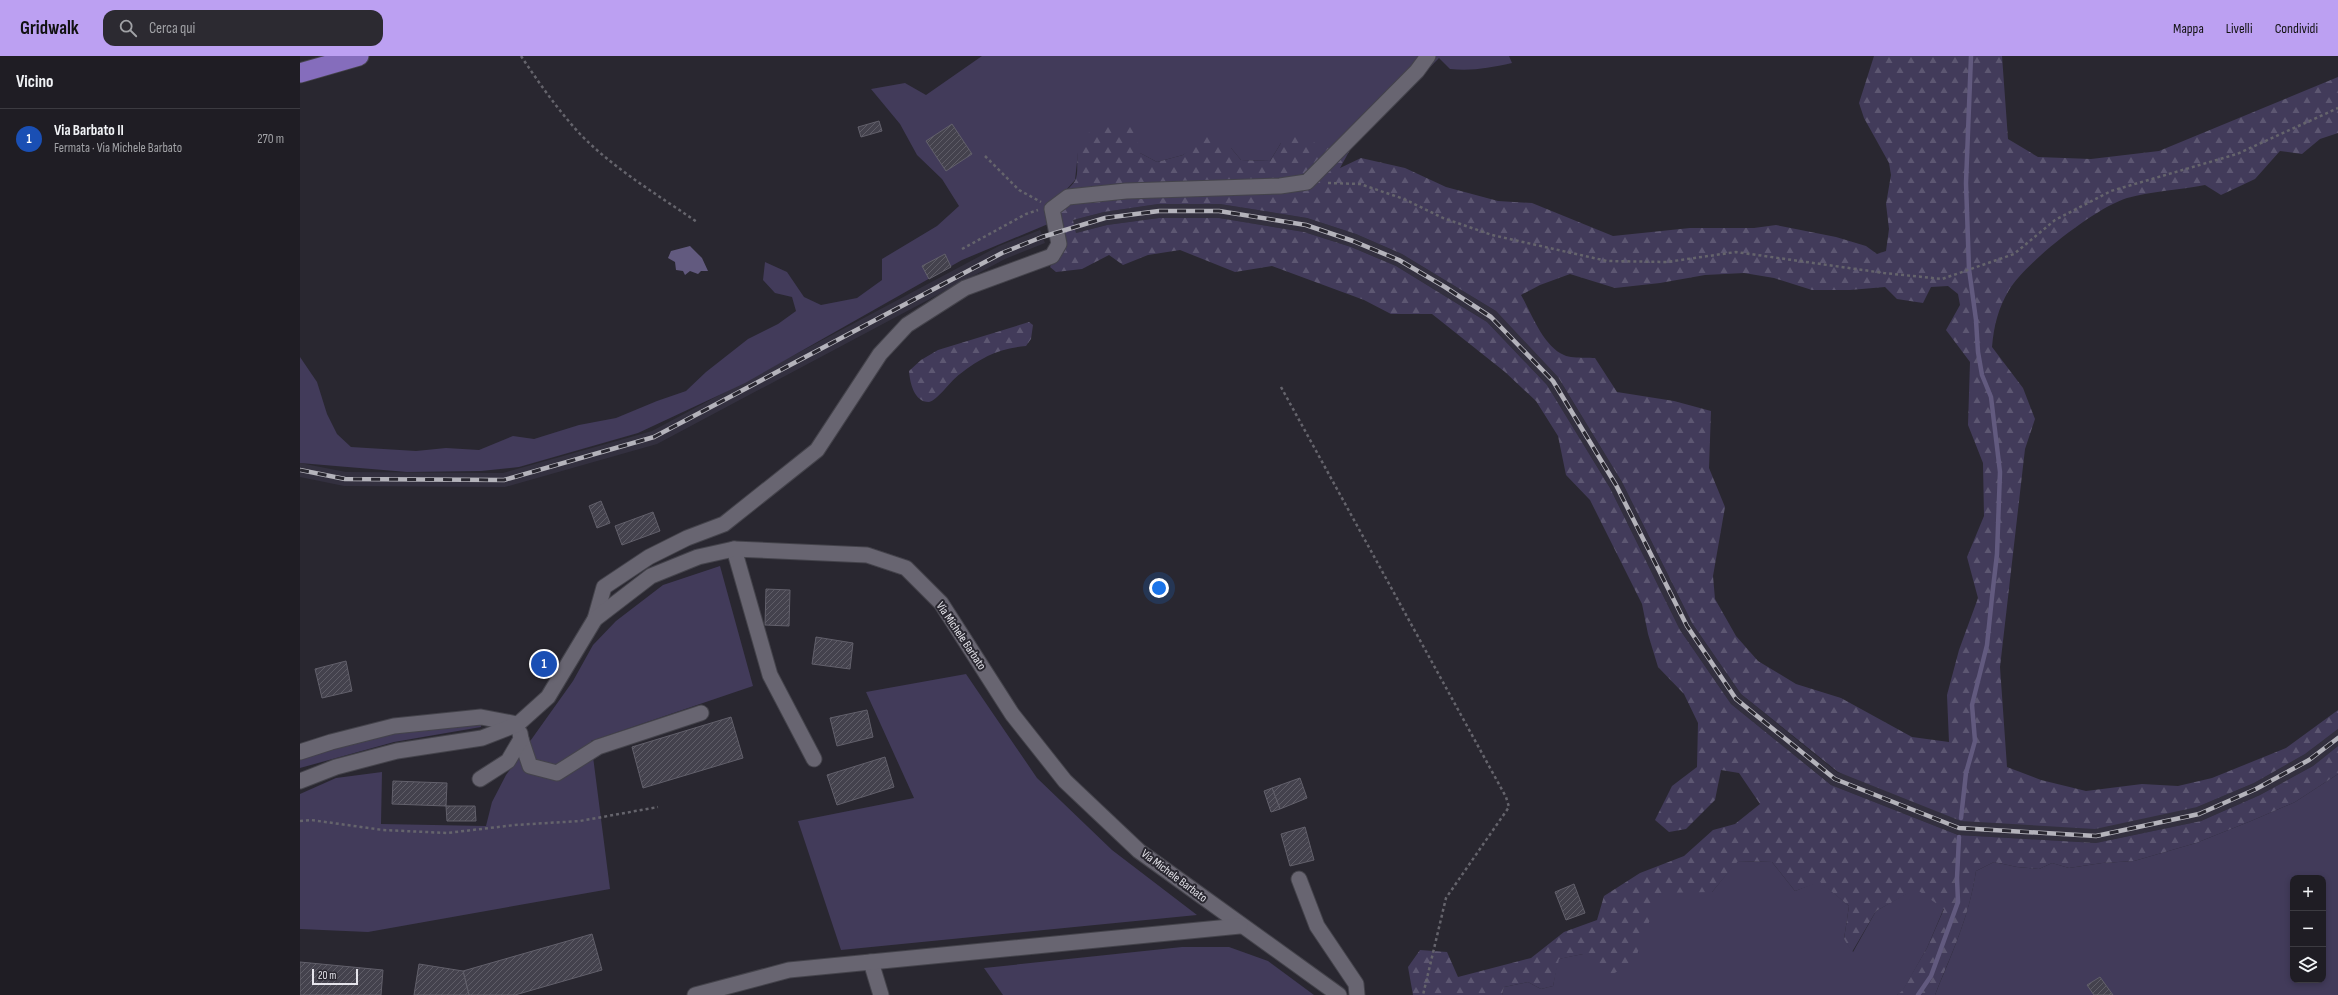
<!DOCTYPE html>
<html lang="it">
<head>
<meta charset="utf-8">
<style>
	body { margin:0; font-family:"Sofia Sans Condensed",sans-serif; background:#2c2a31; color:#f1f3f6 }
	.controls { position:absolute; right:12px; bottom:12px; display:grid; overflow:hidden; border-radius:8px; box-shadow:0 2px 6px #0003 }
	.controls button { width:36px; height:36px; display:grid; place-items:center; padding:0; border:0; border-bottom:1px solid #3c3b41; background:#1f1d24; color:#f1f3f6; font:20px sans-serif }
	.scale { position:absolute; left:12px; bottom:10px; width:46px; box-sizing:border-box; padding-left:4px; border:2px solid #e5e4eb; border-top:0; font-size:11px; line-height:14px; white-space:nowrap; color:#e5e4eb; -webkit-text-stroke:3px #292730; paint-order:stroke }
	.you { position:absolute; left:859px; top:532px; width:14px; height:14px; margin:-10px; border:3px solid #fff; border-radius:50%; background:#1a73e8; box-shadow:0 0 0 6px #1a73e833 }
	.badge { display:grid; place-items:center; width:26px; height:26px; border-radius:50%; background:#bca0f2; color:#fff; font-size:13px; font-weight:700 }
	.pin { position:absolute; translate:-50% -50%; border:2px solid #fff; box-shadow:0 1px 4px #0006 }
	.list { margin:0; padding:0; list-style:none }
	h2 { display:flex; justify-content:space-between; align-items:center; height:52px; margin:0; padding:0 16px; font-size:17px }
	h2 small { font-size:13px; font-weight:400; color:#a1a2a6 }
	.list li { display:grid; grid-template-columns:26px 1fr auto; gap:12px; align-items:center; box-sizing:border-box; height:60px; padding:0 16px; border-top:1px solid #3c3b41 }
	.list b { display:block; font-size:15px; white-space:nowrap }
	.list p { margin:0; font-size:13px; white-space:nowrap; color:#a1a2a6 }
	.list em { font-size:13px; font-style:normal; color:#a1a2a6 }
	.icon { flex:none; width:22px; height:22px; fill:none; stroke:currentColor; stroke-width:2; stroke-linecap:round; stroke-linejoin:round }
	.map { position:relative; flex:none; width:2038px; height:939px; overflow:hidden }
	header { display:flex; align-items:center; gap:24px; box-sizing:border-box; height:56px; padding:0 20px; background:#bca0f2; color:#111 }
	header strong { font-size:19px }
	nav { display:flex; gap:22px; margin-inline-start:auto; font-size:14px }
	.search { width:280px; height:36px; background:#2c2a31; display:flex; align-items:center; gap:10px; box-sizing:border-box; padding:0 14px; border-radius:12px; color:#a1a2a6; font-size:15px }
	main { display:flex }
	aside { flex:1; background:#1f1d24 }
	.map>svg:first-child { display:block }
</style>
</head>
<body>
<header>
<strong>Gridwalk</strong>
<div class="search"><svg class="icon" aria-label="search" viewBox="0 0 24 24"><circle cx="10" cy="10" r="6"/><path d="M15 15l6 6"/></svg>Cerca qui</div>
<nav><a>Mappa</a><a>Livelli</a><a>Condividi</a></nav>
</header>
<main>
<aside>
<h2>Vicino<small></small></h2>
<ul class="list">
<li><span class="badge" style="background:#1a4fb4">1</span><div><b>Via Barbato II</b><p>Fermata · Via Michele Barbato</p></div><em>270 m</em></li>
</ul>
</aside>
<div class="map">
<svg width="2038" height="939" viewBox="0 0 2038 939">
	<defs>
		<pattern id="forest-firs" width="22" height="20" patternUnits="userSpaceOnUse"><rect width="22" height="20" fill="#423b5a"/><path d="M5 1l3.5 6h-7zM16 11l3.5 6h-7z" fill="#5d5772"/></pattern>
		<pattern id="building-hatch" width="6" height="6" patternUnits="userSpaceOnUse"><rect width="6" height="6" fill="#44424d"/><path d="M-1 1l2-2M0 6l6-6M5 7l2-2" fill="none" stroke="#5f5d67"/></pattern>
	</defs>
	<rect width="100%" height="100%" fill="#292730"/>
	<!-- built -->
	<g fill="#33303f">
		<path d="M858 148H920L1007 162 1056 178 1102 198 1196 255 1258 321 1322 426 1392 567 1441 638 1538 717 1897 751 1954 727 2005 698 2038 673V690L2013 710 1960 739 1901 765 1796 787 1658 779 1531 729 1431 648 1380 574 1310 432 1247 329 1187 266 1096 210 1051 191 1004 176 919 162H859L807 169 776 177 773 164 804 156Z"/>
		<path d="M740 174 745 187 705 203 357 388 205 431 44 430 0 421V407L46 416 203 417 352 375 699 190Z"/>
	</g>
	<!-- green -->
	<g fill="#423b5a" fill-rule="evenodd">
		<path d="M682 0H1209L1212 7C1189 12 1173 15 1150 13L1139 2 1051 92 1035 90 1019 95 981 87 970 105 941 104 931 92 893 93 883 99 857 106 840 97H778L775 124 758 143 760 163 662 204 445 327 338 377 219 411 181 415 107 416 0 407V301L17 326 27 358 37 378 51 391 116 395 146 392 179 394 213 380 234 383 279 369 316 362 357 345 386 335 406 316 448 283 478 268 496 255 492 241 475 237 463 224 465 206 487 216 504 241 521 249 557 242 582 224V203L637 170 659 150 642 123 617 99 600 68 571 33 605 27 626 39Z"/>
		<path d="M420 510 453 630 291 685 310 833 68 876 0 873V738L36 722 82 716 81 768 186 770 192 746 206 719 273 625 293 589 316 565 363 529Z"/>
		<path d="M666 618 737 722 812 794 897 859 541 894 498 765 614 742 566 636Z"/>
		<path d="M181 666V671L94 686 0 712V700L92 674Z"/>
		<path d="M2038 718V939H1635C1652 897 1669 861 1676 815L1694 806 1717 811 1739 813 1752 807 1769 812 1802 807 1834 805 1896 787 1951 765 1995 746ZM1993 822H2023V924H1993Z"/>
		<path d="M1437 805 1472 806 1495 835 1520 825 1549 850 1544 883 1553 896 1576 855 1616 832 1644 852 1627 892 1602 936 1597 939H1202L1204 931 1228 926 1241 933 1253 930 1258 903 1283 898 1351 856 1360 836H1412Z"/>
		<path d="M882 891H929L968 905 1014 939H703L684 912Z"/>
	</g>
	<!-- forest -->
	<g fill="url(#forest-firs)" fill-rule="evenodd">
		<path d="M1574 0H1702L1708 83 1738 101 1791 103 1859 95 2038 21V77L2020 83 2002 98 1980 95 1955 123 1921 139 1905 129C1879 134 1852 135 1827 142 1795 152 1726 206 1709 234 1698 253 1694 269 1692 291L1723 332 1735 363 1725 393 1700 611 1707 711 1741 724 1786 735 1842 728 1878 730 1912 722 1986 692 2038 654V673L2005 698 1954 727 1897 751 1795 773 1661 765 1538 716 1441 638 1392 567 1322 426 1258 321 1196 255 1102 198 1056 178 1007 162 920 148H858L804 156 773 164 776 177 807 169 859 162H919L1004 176 1051 191 1096 210 1187 266 1247 329 1310 432 1380 574 1431 648 1531 729 1658 779 1796 787 1901 765 1960 739 2013 710 2038 690V718L1995 746 1951 765 1896 787 1834 805 1802 807 1769 812 1752 807 1739 813 1717 811 1694 806 1676 815C1669 862 1652 896 1635 939H1597L1602 935 1627 892 1644 853 1616 833 1576 855 1552 896 1544 883 1549 850 1520 826 1495 835 1472 806 1438 805 1412 836 1360 837 1333 909 1305 921 1283 898 1259 903 1253 930 1241 933 1228 926 1204 931 1202 939H1113L1108 911 1120 894 1147 896 1158 921 1231 902 1264 876 1297 864 1304 840 1340 817 1384 800 1413 774 1435 768 1460 748 1439 717 1421 714 1415 744 1386 773 1369 776 1355 764 1372 730 1397 711 1398 667 1384 638 1358 611 1348 578 1342 548 1290 444 1266 419 1258 380 1236 345 1205 316 1132 258H1091L1064 244 972 210 935 216 880 194 848 199 823 209 809 199 782 213 756 216 750 211 765 184 760 163 758 143C763 137 771 131 775 125 779 117 776 105 778 97 785 68 808 65 834 70L840 97 857 106 883 99 907 79 931 92 941 104 970 105 981 87 1000 77 1015 87 1019 94 1035 90 1051 92 1040 112 1061 102 1105 112 1146 131 1198 145 1232 147 1313 180 1390 172H1454L1476 169 1536 181 1566 190 1577 198 1586 195 1589 173 1586 148 1591 119 1589 107 1564 62 1559 47ZM1444 217 1474 222 1512 234H1550L1585 231 1597 243 1623 247 1631 231 1648 230 1658 238 1660 249 1646 274 1670 306 1668 369 1683 407 1684 460 1667 501 1678 542 1659 594 1647 639 1649 686 1612 681 1541 642 1496 628 1458 605 1436 580 1415 543 1413 520 1425 451 1409 412 1411 355 1374 345 1317 336 1295 302C1286 301 1272 303 1264 299 1243 290 1232 258 1221 239L1240 229 1270 218 1315 232 1360 227 1405 219Z"/>
		<path d="M729 266 733 269 731 283 726 290C698 293 682 301 660 318 651 324 637 345 629 346 614 346 610 327 609 315L621 304 638 294Z"/>
	</g>
	<!-- water -->
	<path fill="#625a7f" d="M390 190 402 202 408 215H401L398 218 390 215 385 219 383 215 376 214 375 206 368 202 371 195Z"/>
	<g fill="none" stroke-linecap="round" stroke-linejoin="round">
		<!-- stream -->
		<g stroke="#625a7f" stroke-width="4.5">
			<path d="M1661 762 1666 717 1675 685 1672 649 1687 589 1692 541 1697 498 1700 416 1691 341 1682 319 1678 296 1676 264 1669 213 1666 127 1671 0"/>
			<path d="M1618 939 1631 920 1658 846 1657 822 1659 781"/>
		</g>
	</g>
	<!-- building -->
	<g fill="url(#building-hatch)" stroke="#62606b">
		<path d="M579 65 582 75 561 81 558 71Z"/>
		<path d="M652 68 672 98 646 115 626 85Z"/>
		<path d="M645 198 651 211 629 223 622 210Z"/>
		<path d="M301 445 310 467 297 472 289 450Z"/>
		<path d="M353 456 360 475 322 489 315 470Z"/>
		<path d="M466 533 490 534 489 570 465 569Z"/>
		<path d="M516 581 553 587 550 613 512 608Z"/>
		<path d="M46 605 52 635 22 642 15 613Z"/>
		<path d="M567 654 573 681 537 690 530 662Z"/>
		<path d="M431 661 443 702 343 732 332 691Z"/>
		<path d="M585 701 594 731 537 749 527 719Z"/>
		<path d="M1000 722 1007 742 980 753 972 732Z"/>
		<path d="M93 725 147 727 146 750 92 748Z"/>
		<path d="M972 732 980 753 971 756 964 735Z"/>
		<path d="M146 750H175L176 765H147Z"/>
		<path d="M1005 771 1014 804 990 810 981 778Z"/>
		<path d="M1274 828 1285 857 1266 864 1255 836Z"/>
		<path d="M292 878 302 914 215 939H169L163 915Z"/>
		<path d="M0 906 83 914 81 939H0Z"/>
		<path d="M119 908 163 915 169 939H114Z"/>
		<path d="M1800 921 1813 939H1794L1787 929Z"/>
	</g>
	<g fill="none" stroke-linecap="round" stroke-linejoin="round">
		<defs>
			<g id="minor">
				<path d="M434 493 470 619 514 703"/>
				<path d="M295 563 304 531 349 501 387 482 424 468 517 394 580 298 607 269 665 232 752 200 759 188 752 153 768 141 826 135 980 130 1007 126 1117 15 1128 0"/>
				<path d="M221 683 230 710 257 717 298 691 401 657"/>
				<path d="M0 696 31 686 94 670 181 661 217 668"/>
				<path d="M180 723 208 705 221 683 220 677"/>
				<path d="M0 725 36 711 97 695 182 682 218 668 248 641 295 563 351 520 398 501 434 493 567 499 606 512 641 547 712 658 765 725 839 795 1039 939"/>
				<path d="M999 823 1017 870 1056 928 1057 939"/>
				<path d="M571 906 581 939"/>
				<path d="M395 939 489 914 940 870"/>
			</g>
			<path id="major" d="M0 17 59 0"/>
		</defs>
		<!-- minor casing -->
		<use href="#minor" stroke="#44434b" stroke-width="17"/>
		<!-- major casing -->
		<use href="#major" stroke="#44434b" stroke-width="21"/>
		<!-- path -->
		<g stroke="#65646c" stroke-width="2.5" stroke-dasharray="3 3" stroke-linecap="butt">
			<path d="M221 0C239 27 258 54 280 78 314 113 358 139 397 166"/>
			<path d="M685 100 719 134 741 146"/>
			<path d="M1028 127 1060 128 1104 143 1143 162 1192 179 1307 205 1367 206 1436 196 1584 217 1642 223 1714 198 1755 164 1811 135 1937 98 2038 52"/>
			<path d="M662 193 726 158 738 154"/>
			<path d="M981 331 1206 741 1209 751 1146 842 1123 939"/>
			<path d="M0 765 11 764 83 774 147 777 215 769 280 765 358 751"/>
		</g>
		<!-- minor -->
		<use href="#minor" stroke="#686571" stroke-width="15"/>
		<!-- major -->
		<use href="#major" stroke="#856dbc" stroke-width="19"/>
		<defs>
			<path id="rail" d="M0 414 45 423 204 424 354 381 702 197 742 181 805 162 859 155H919L1006 169 1053 185 1099 204 1145 231 1191 261 1253 325 1316 429 1387 570 1436 643 1535 723 1659 772 1796 780 1899 758 1956 733 2009 704 2038 682"/>
		</defs>
		<!-- rail casing -->
		<use href="#rail" stroke="#b4b3bb" stroke-width="4.5"/>
		<!-- rail -->
		<use href="#rail" stroke="#292730" stroke-width="3" stroke-dasharray="9" stroke-linecap="butt"/>
	</g>
	<g text-anchor="middle" dominant-baseline="central" stroke-width="4" stroke-linejoin="round" paint-order="stroke">
		<!-- street labels -->
		<g font-size="12" fill="#e5e4eb" stroke="#292730">
			<text transform="translate(661 580) rotate(56)">Via Michele Barbato</text>
			<text transform="translate(874 820) rotate(37)">Via Michele Barbato</text>
		</g>
	</g>
</svg>
<div class="controls">
<button>+</button>
<button>−</button>
<button><svg class="icon" aria-label="layers" viewBox="0 0 24 24"><path d="M12 4l9 5-9 5-9-5zM3 14l9 5 9-5"/></svg></button>
</div>
<div class="scale">20 m</div>
<div class="you"></div>
<div class="pin badge" style="left:244px;top:608px;background:#1a4fb4">1</div>
</div>
</main>
</body>
</html>
